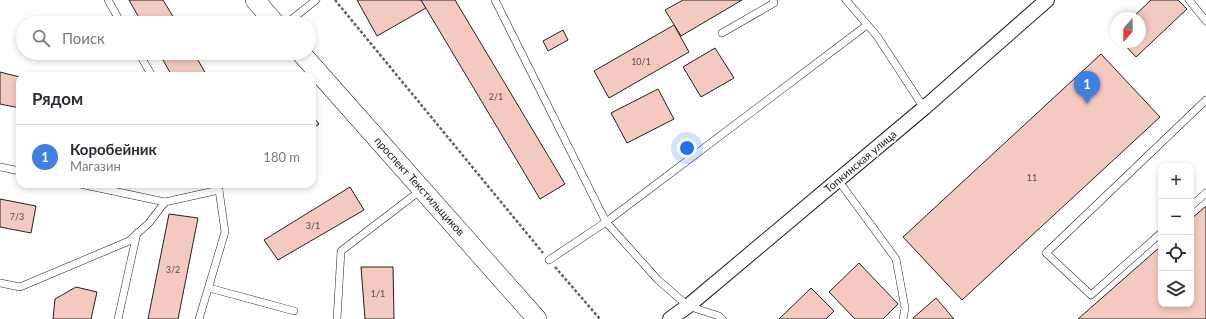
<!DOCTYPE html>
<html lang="ru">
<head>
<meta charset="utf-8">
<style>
	body { margin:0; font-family:Lato,sans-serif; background:#f2f2f3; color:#2b2b33 }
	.controls { position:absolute; right:12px; bottom:12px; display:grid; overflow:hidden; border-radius:8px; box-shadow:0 2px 6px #0003 }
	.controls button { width:36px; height:36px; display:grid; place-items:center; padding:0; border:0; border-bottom:1px solid #e1e1e2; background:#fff; color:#2b2b33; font:20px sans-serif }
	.compass { position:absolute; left:1110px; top:12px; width:36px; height:36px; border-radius:50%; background:#fff; box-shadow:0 2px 6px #0003; rotate:201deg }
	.you { position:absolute; left:687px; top:148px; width:14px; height:14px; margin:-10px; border:3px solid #fff; border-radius:50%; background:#1a73e8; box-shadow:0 0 0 6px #1a73e833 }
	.badge { display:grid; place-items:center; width:26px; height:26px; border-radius:50%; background:#c62828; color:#fff; font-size:13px; font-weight:700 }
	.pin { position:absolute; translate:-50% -33px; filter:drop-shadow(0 1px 2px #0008) }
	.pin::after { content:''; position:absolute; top:21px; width:14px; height:12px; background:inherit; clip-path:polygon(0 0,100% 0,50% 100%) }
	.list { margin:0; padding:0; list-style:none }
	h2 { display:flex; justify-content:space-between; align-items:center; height:52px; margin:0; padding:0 16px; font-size:17px }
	h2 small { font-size:13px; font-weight:400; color:#7c7c81 }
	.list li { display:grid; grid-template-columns:26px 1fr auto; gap:12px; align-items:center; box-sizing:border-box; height:64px; padding:0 16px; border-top:1px solid #e1e1e2 }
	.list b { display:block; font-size:15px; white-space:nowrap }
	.list p { margin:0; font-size:13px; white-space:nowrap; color:#7c7c81 }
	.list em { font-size:13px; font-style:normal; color:#7c7c81 }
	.icon { flex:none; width:22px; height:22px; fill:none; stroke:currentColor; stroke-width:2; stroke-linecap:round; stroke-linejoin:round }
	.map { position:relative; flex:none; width:1206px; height:319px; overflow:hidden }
	.search { position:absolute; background:#fff; box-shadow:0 2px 6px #0003; left:16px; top:16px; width:300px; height:44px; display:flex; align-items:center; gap:10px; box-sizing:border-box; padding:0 14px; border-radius:22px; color:#7c7c81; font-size:15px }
	.panel { position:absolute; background:#fff; box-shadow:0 2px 6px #0003; left:16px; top:72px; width:300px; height:116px; border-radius:12px }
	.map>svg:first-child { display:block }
</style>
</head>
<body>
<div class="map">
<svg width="1206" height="319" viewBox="0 0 1206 319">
	<rect width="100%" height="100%" fill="#fff"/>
	<!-- building -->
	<g fill="#f3c9c0" stroke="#222">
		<path d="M129 0H163L177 23H142Z"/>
		<path d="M357 0H421L426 8 377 36Z"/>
		<path d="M421 0H455L565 184 540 199Z"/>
		<path d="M683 0H742L681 36 665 10Z"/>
		<path d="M1151 0H1178L1187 9 1136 57 1122 42H1140V18H1132Z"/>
		<path d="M674 25 689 52 609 98 594 71Z"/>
		<path d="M563 30 568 40 548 51 543 41Z"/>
		<path d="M715 48 734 78 701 97 683 67Z"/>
		<path d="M159 53H194L207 76H172Z"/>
		<path d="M1101 54 1160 117 962 300 903 237Z"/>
		<path d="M0 72 20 77V108L0 104Z"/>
		<path d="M658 89 674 119 627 143 611 113Z"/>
		<path d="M312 115 319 124 312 129Z"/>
		<path d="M350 187 364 210 278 260 264 240Z"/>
		<path d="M0 199 36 206 31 233 0 227Z"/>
		<path d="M1206 206V319H1078L1161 246V304H1191V219Z"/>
		<path d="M169 214 198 218 178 319H148Z"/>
		<path d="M859 263 898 304 883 319H855L829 292Z"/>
		<path d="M361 267H393L394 319H365Z"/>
		<path d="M76 287 97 292 91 319H53L55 299Z"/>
		<path d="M811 288 834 311 826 319H779Z"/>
		<path d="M936 298 954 319H914L913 318Z"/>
	</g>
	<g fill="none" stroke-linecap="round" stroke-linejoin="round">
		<defs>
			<g id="lane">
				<path d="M108 0 121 23"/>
				<path d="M495 0 606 222 658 280 688 306 719 316 722 319"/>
				<path d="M846 0 877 36 924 108"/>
				<path d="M1189 0 1206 21"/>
				<path d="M287 23 316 0"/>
				<path d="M722 33 774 3 773 0"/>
				<path d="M139 53 152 76"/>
				<path d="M0 167 20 171"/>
				<path d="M838 180 896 259 905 308 903 319"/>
				<path d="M80 184 165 202"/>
				<path d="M1191 206 1206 193"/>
				<path d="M1161 233 1091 295 1046 253 1206 100"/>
				<path d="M549 260 606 222 867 25"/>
				<path d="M0 283 20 287 129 241 149 223 165 202 219 190"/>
				<path d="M209 288 294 311"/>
				<path d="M118 319 137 233"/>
				<path d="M199 319 225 232 219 190 215 184"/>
				<path d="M337 319 341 251 421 190"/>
			</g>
			<path id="street" d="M670 319 688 306 924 108 1047 0"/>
			<g id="secondary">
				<path d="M255 0 275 23"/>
				<path d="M301 53 537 319"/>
			</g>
		</defs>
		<!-- lane casing -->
		<use href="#lane" stroke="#222" stroke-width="8"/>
		<!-- street casing -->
		<use href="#street" stroke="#222" stroke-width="16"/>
		<!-- secondary casing -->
		<use href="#secondary" stroke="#222" stroke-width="20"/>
		<!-- path -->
		<g stroke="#646464" stroke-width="2.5" stroke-dasharray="3 2" stroke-linecap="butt">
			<path d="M335 0 543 253"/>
			<path d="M555 267 600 319"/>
		</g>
		<!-- lane -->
		<use href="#lane" stroke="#fff" stroke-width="7"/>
		<!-- street -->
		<use href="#street" stroke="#fff" stroke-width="14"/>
		<!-- secondary -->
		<use href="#secondary" stroke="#fff" stroke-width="19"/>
	</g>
	<g text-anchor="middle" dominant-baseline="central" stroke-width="3" stroke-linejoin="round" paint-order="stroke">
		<!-- number labels -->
		<g font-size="9" fill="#564c4a">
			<text x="641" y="61">10/1</text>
			<text x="496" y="96">2/1</text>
			<text x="1032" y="177">11</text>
			<text x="17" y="216">7/3</text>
			<text x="313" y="225">3/1</text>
			<text x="173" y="269">3/2</text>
			<text x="378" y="293">1/1</text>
		</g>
		<!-- street labels -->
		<g font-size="11" fill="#222" stroke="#fff">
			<text transform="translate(860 161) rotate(-40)">Топкинская улица</text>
			<text transform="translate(420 186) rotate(48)">проспект Текстильщиков</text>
		</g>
	</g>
</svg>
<div class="controls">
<button>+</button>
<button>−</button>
<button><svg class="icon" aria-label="locate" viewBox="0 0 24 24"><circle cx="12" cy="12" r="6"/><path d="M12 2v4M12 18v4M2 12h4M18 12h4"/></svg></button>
<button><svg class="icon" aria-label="layers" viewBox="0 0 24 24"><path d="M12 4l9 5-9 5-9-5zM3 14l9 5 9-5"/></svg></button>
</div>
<svg class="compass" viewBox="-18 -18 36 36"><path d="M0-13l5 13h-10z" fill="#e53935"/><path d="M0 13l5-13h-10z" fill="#7c7c81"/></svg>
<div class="you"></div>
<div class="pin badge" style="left:1087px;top:104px;background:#3f7fe0">1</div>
<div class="search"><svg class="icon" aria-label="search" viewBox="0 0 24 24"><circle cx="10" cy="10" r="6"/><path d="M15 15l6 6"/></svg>Поиск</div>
<section class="panel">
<h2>Рядом<small></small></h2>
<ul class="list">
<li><span class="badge" style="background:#3f7fe0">1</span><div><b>Коробейник</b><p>Магазин</p></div><em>180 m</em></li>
</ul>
</section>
</div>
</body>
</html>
